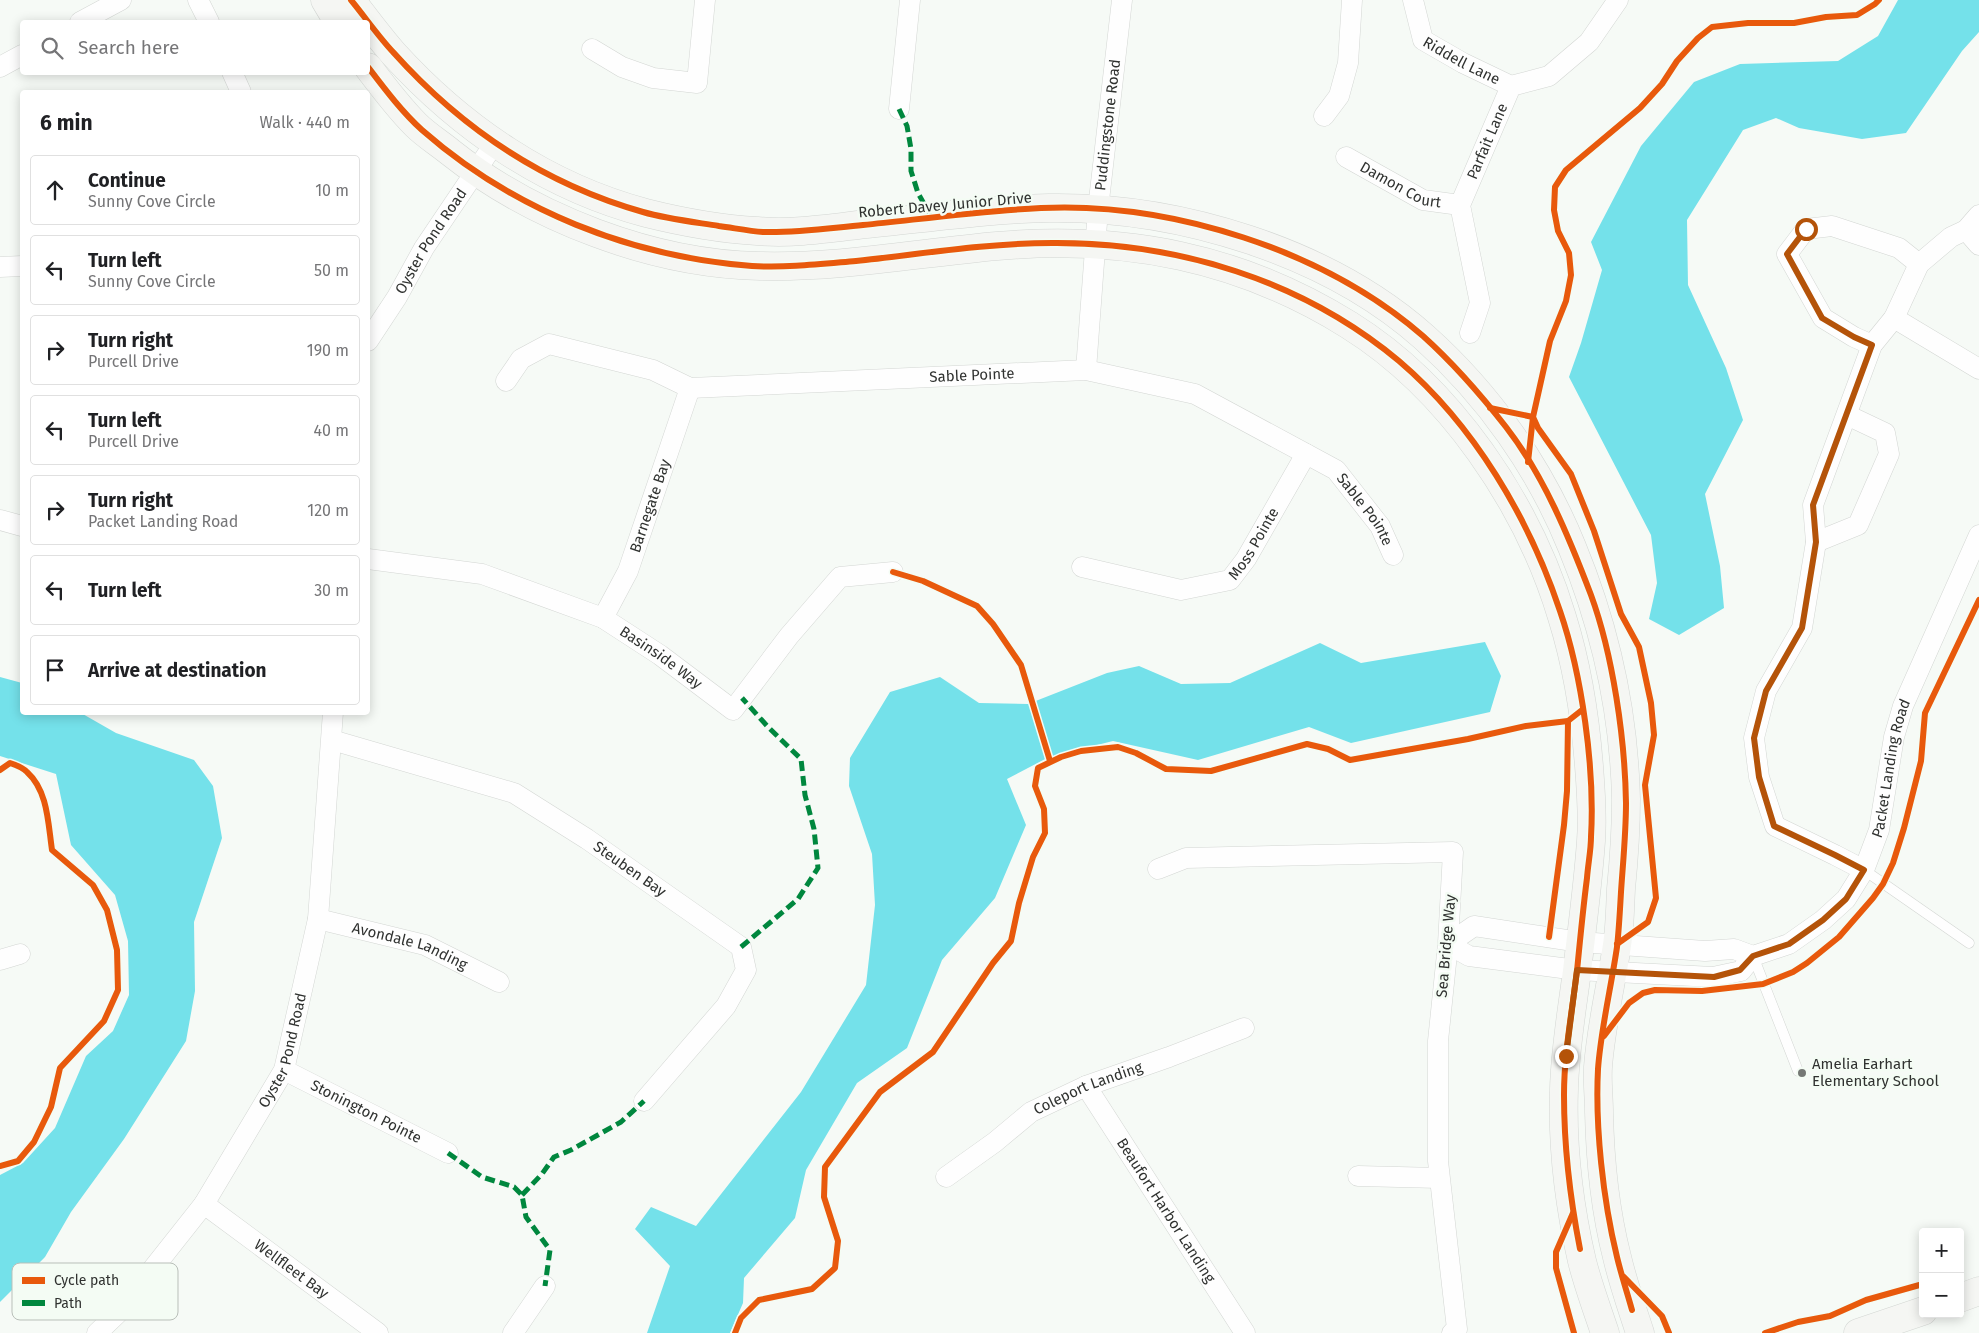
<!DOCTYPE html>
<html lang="en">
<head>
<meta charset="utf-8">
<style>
	body { margin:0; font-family:"Fira Sans",sans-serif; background:#f2f2f2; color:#202124 }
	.controls { position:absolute; right:15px; bottom:15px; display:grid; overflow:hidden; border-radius:5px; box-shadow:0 2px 12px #0003 }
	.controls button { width:45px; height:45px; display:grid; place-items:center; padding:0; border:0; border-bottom:1px solid #e0e0e0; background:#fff; color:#202124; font:25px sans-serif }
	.stop { position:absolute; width:15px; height:15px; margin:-11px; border:4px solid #b45309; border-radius:50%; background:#fff }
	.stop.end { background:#b45309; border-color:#fff; box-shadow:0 1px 5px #0008 }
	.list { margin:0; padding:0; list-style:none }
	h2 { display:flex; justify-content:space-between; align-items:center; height:65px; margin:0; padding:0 20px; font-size:21px }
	h2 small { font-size:16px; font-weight:400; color:#757577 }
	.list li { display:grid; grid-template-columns:32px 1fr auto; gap:15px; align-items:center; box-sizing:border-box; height:70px; margin:0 10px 10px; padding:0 10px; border:1px solid #e0e0e0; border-radius:5px }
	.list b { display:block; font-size:19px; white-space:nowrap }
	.list p { margin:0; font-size:16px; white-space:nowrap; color:#757577 }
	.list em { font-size:16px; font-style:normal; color:#757577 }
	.icon { flex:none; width:28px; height:28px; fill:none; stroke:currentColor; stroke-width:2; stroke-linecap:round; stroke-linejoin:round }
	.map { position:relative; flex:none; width:1979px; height:1333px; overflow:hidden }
	.search { position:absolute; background:#fff; box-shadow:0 2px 12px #0003; left:20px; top:20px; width:350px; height:55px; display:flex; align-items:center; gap:12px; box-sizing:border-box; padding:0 18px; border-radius:5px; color:#757577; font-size:19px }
	.panel { position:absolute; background:#fff; box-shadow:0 2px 12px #0003; left:20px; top:90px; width:350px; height:625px; border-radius:5px }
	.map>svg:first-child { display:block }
</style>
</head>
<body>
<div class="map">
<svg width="1979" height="1333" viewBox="0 0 1979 1333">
	<rect width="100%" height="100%" fill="#f6faf6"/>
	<!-- water -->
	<g fill="#74e1ea">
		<path d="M1898 0H1979V32L1962 51 1906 133 1862 139 1799 128 1776 118 1743 130 1687 220 1688 285 1726 368 1743 420 1705 494 1720 566 1724 608 1679 635 1649 619 1657 583 1651 535 1569 377 1581 343 1602 270 1591 242 1641 146 1694 82 1740 64 1838 61 1878 36Z"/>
		<path d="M1485 642 1501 676 1490 712 1351 743 1309 727 1198 760 1113 741 1049 757 1007 779 1026 825 995 898 942 960 907 1048 857 1083 806 1170 795 1218 744 1278 743 1303 730 1333H647L670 1266 635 1229 651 1207 696 1226 801 1092 866 985 875 905 872 854 849 786 850 758 890 692 940 677 979 703 1028 704 1107 673 1139 666 1181 684 1230 683 1320 643 1361 663Z"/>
		<path d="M0 677 22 683V712L81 713 116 733 194 760 213 786 222 838 194 922 195 991 186 1041 124 1139 71 1212 45 1257 0 1302V1175L23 1163 55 1128 86 1056 113 1031 129 995 128 941 115 895 71 845 56 774 0 756Z"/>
	</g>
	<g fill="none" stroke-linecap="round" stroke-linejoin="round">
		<defs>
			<g id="service">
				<path d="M1864 870 1969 943"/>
				<path d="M1753 956 1798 1071"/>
			</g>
			<g id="minor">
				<path d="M198 0 209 22"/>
				<path id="s1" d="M1413 0 1423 40 1463 63 1511 86"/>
				<path d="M80 22 121 0"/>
				<path d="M592 49 622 67 653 78 697 83 705 0"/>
				<path d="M0 67 22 55"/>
				<path d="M232 72 241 92"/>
				<path d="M899 109 910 0"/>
				<path d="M1324 116 1339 96 1348 63 1352 0"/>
				<path id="s2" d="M1346 157 1423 200 1460 205"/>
				<path d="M1966 230 1979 245"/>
				<path d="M0 267 22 266"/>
				<path d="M1894 318 1979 369"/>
				<path id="s3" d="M1470 333 1480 303 1460 205 1511 86 1549 76 1589 42 1618 0"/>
				<path id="s4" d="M368 341 397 297 424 248 494 144"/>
				<path d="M1872 345 1854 337 1823 318 1787 254 1806 229 1832 226 1899 248 1919 264"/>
				<path id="s5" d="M1086 370 1098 209 1122 0"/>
				<path id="s6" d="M506 381 521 359 549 344 653 370 690 388 1086 370 1195 394 1336 470 1380 526 1393 555"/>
				<path d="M0 520 22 526"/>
				<path d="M1816 542 1858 525 1889 454 1885 433 1847 415"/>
				<path id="s7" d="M368 559 482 574 603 618 660 655 733 710 789 636 840 577 893 572"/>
				<path id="s8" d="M1082 567 1181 590 1230 580 1246 559 1306 454"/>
				<path id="s9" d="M603 618 628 571 690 388"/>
				<path id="s10" d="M332 740 514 793 587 839 741 947 746 970 726 1006 644 1101"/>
				<path d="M1158 869 1186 858 1453 852 1448 944 1438 1041V1161L1457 1329 1452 1333"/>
				<path d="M1864 870 1835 855 1775 826 1759 777 1754 738 1766 691 1802 628 1816 542 1813 505 1872 345 1894 318 1919 264 1951 237 1966 230 1979 215"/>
				<path id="s11" d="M318 919 425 945 499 982"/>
				<path id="s12" d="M1753 956 1734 949 1705 951 1580 942 1474 926 1448 944 1469 956 1577 970 1713 977 1741 971 1753 956 1789 944 1823 920 1846 899 1864 870 1879 830 1894 737 1903 706 1979 535"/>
				<path d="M0 960 20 954"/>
				<path id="s13" d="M284 1070 448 1153"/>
				<path id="s14" d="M1086 1086 1245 1333"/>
				<path d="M1358 1176 1439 1178"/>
				<path id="s15" d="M946 1177 995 1142 1031 1112 1086 1086 1169 1057 1244 1028"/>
				<path id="s16" d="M204 1204 378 1333"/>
				<path id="s17" d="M97 1333 117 1314 204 1204 284 1070 318 919 333 712"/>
				<path d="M513 1333 545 1286"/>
			</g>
			<g id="secondary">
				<path d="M325 0 338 22"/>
				<path d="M351 0C365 18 378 36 393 53 461 128 547 187 646 213 682 222 721 229 757 231 791 234 825 229 858 225 922 219 986 209 1049 208 1178 206 1327 251 1424 337 1489 395 1540 468 1572 547 1605 627 1624 712 1626 799 1626 829 1624 859 1621 889 1620 908 1620 927 1617 945 1611 986 1601 1026 1598 1067 1597 1082 1599 1098 1599 1112 1600 1161 1605 1210 1617 1257 1623 1283 1632 1308 1640 1333"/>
				<path d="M368 67C383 87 399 108 416 125 426 135 439 143 450 152 533 218 653 264 760 266 839 268 919 253 997 246 1125 235 1240 257 1349 325 1450 388 1528 504 1562 617 1577 665 1585 715 1589 766 1591 791 1593 816 1591 841 1588 884 1582 928 1577 971 1572 1010 1565 1049 1564 1089 1562 1146 1569 1205 1582 1261 1588 1285 1597 1309 1605 1333"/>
				<path d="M1960 1298 1979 1291"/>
				<path d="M1858 1333 1923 1311"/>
			</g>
		</defs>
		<!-- service casing -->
		<use href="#service" stroke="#d3d6d3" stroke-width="11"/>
		<!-- minor casing -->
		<use href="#minor" stroke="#d3d6d3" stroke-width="21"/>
		<!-- secondary casing -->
		<use href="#secondary" stroke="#d3d6d3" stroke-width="29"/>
		<!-- service -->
		<use href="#service" stroke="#fefefe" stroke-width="10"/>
		<!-- minor -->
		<use href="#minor" stroke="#fefefe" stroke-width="20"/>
		<!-- secondary -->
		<use href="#secondary" stroke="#f5f6f3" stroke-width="28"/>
		<!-- quiet -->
		<g stroke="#00873e" stroke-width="5" stroke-dasharray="10 5" stroke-linecap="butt">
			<path d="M899 109 907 126 911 149V171L918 193 932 218"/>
			<path d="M741 947 798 899 818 868 814 829 805 795 801 759 768 727 742 698"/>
			<path d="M448 1153 482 1177 514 1187 522 1195 526 1217 550 1250 545 1286"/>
			<path d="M522 1195 542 1174 554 1157 571 1150 621 1122 644 1101"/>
		</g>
		<defs>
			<g id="cycleway">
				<path d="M351 0C365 17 378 36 393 52 461 128 544 184 643 212 667 219 694 222 719 226 734 228 749 231 763 232 797 233 830 228 863 225 922 219 981 211 1041 208 1171 202 1324 250 1423 336 1453 363 1481 395 1506 427 1544 476 1569 537 1591 595 1613 655 1625 739 1626 803 1626 833 1623 862 1621 892 1620 910 1619 929 1617 947 1611 988 1601 1028 1598 1069 1595 1126 1603 1200 1617 1257 1621 1274 1627 1292 1632 1310"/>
				<path d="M368 67C384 88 402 112 422 130 513 210 631 257 752 266 786 268 821 264 856 261 921 254 987 243 1052 243 1177 242 1302 280 1399 361 1474 425 1529 518 1560 611 1582 675 1595 769 1591 837 1591 850 1588 864 1587 878 1583 909 1580 940 1577 971 1572 1012 1564 1053 1564 1095 1564 1147 1570 1198 1580 1249"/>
				<path d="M1490 408 1533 417 1528 462"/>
				<path d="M893 572 923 581 977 606 993 624 1021 665 1050 761"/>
				<path d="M0 770 10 763C16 765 23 768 27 772 48 791 48 823 52 850L93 885 107 910 117 950 118 990 104 1021 60 1068 51 1107 34 1142 18 1161 0 1166"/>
				<path d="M1549 937 1564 825 1567 791 1568 721"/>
				<path d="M1617 944 1648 922 1656 898 1645 785 1654 735 1651 703 1639 647 1621 614 1594 531 1571 474 1538 428 1533 417 1550 341 1566 301 1571 275 1569 253 1558 231 1554 210 1555 187 1566 170 1640 108 1662 84 1677 61 1698 38 1712 27 1748 23H1794L1826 17 1857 15 1875 4 1879 0"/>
				<path d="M1604 1036 1629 1003 1643 993 1655 990 1702 991 1763 984 1793 972 1807 963 1839 937 1873 898 1883 884 1893 863 1904 828 1921 761 1925 713 1979 600"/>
				<path d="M1573 1213 1556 1252V1268L1574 1333"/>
				<path d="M1624 1277 1662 1316 1669 1333"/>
				<path d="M735 1333 741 1318 759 1300 812 1289 835 1268 838 1241 824 1197 825 1167 880 1092 933 1052 993 963 1011 941 1019 903 1033 857 1045 833 1044 809 1035 786 1038 768 1061 757 1081 751 1118 747 1136 753 1166 769 1211 771 1307 744 1328 749 1350 760 1468 739 1526 726 1568 721 1582 710"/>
				<path d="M1765 1333 1798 1322 1830 1316 1866 1300 1923 1284"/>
			</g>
		</defs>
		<!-- cycleway casing -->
		<use href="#cycleway" stroke="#f4fcf4" stroke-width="9"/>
		<!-- cycleway -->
		<use href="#cycleway" stroke="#e8590c" stroke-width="6"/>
	</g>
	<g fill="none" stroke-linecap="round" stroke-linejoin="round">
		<!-- route -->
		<path stroke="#b45309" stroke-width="6" d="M1566 1056 1577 970 1714 977 1740 970 1753 956 1789 944 1823 920 1846 899 1864 870 1835 855 1774 826 1759 777 1754 738 1766 691 1802 628 1816 542 1813 505 1872 345 1854 337 1822 318 1787 254 1806 229"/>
	</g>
	<!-- markers -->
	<circle fill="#757875" stroke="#f4fcf4" stroke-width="2" cx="1802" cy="1073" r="5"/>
	<g text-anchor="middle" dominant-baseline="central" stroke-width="5" stroke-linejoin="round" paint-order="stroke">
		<!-- street labels -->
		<g font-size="15" fill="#303230" stroke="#f4fcf4">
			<text stroke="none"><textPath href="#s1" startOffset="85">Riddell Lane</textPath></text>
			<text stroke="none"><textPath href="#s5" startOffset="246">Puddingstone Road</textPath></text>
			<text stroke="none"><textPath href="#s3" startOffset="201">Parfait Lane</textPath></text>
			<text stroke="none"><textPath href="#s2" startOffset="62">Damon Court</textPath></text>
			<text transform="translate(945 205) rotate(-5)">Robert Davey Junior Drive</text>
			<text stroke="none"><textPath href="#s4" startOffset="118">Oyster Pond Road</textPath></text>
			<text stroke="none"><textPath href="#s6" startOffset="489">Sable Pointe</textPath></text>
			<text stroke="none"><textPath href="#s9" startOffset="122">Barnegate Bay</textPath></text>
			<text stroke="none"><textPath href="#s6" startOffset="924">Sable Pointe</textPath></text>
			<text stroke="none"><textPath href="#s8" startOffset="195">Moss Pointe</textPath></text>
			<text stroke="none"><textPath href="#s7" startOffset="314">Basinside Way</textPath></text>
			<text stroke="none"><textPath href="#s12" startOffset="881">Packet Landing Road</textPath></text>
			<text stroke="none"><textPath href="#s10" startOffset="328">Steuben Bay</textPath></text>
			<text transform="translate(1446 946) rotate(-85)">Sea Bridge Way</text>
			<text stroke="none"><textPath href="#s11" startOffset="96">Avondale Landing</textPath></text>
			<text stroke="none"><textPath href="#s17" startOffset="342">Oyster Pond Road</textPath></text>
			<text stroke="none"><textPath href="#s15" startOffset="169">Coleport Landing</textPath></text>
			<text stroke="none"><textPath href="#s13" startOffset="92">Stonington Pointe</textPath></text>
			<text stroke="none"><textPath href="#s14" startOffset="148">Beaufort Harbor Landing</textPath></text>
			<text stroke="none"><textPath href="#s16" startOffset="109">Wellfleet Bay</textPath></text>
		</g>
		<!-- poi labels -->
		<g font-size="15" fill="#303230" stroke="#f4fcf4" text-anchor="start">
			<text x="1812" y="1064">Amelia Earhart<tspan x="1812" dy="17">Elementary School</tspan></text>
		</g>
	</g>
	<!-- legend -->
	<rect x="12" y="1263" width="166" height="57" rx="8" fill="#f4fcf4" stroke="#b9bfb9" stroke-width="1"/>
	<rect x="22" y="1277" width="23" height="7" fill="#e8590c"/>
	<rect x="22" y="1300" width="23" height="6" fill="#00873e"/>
	<g font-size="14" fill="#303230">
		<text x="54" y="1285">Cycle path</text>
		<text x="54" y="1308">Path</text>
	</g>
</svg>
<div class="controls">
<button>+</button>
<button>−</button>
</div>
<div class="stop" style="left:1806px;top:229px"></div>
<div class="stop end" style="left:1566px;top:1056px"></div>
<div class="search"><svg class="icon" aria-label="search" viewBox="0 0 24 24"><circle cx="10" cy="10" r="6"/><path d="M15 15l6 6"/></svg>Search here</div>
<section class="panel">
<h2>6 min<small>Walk · 440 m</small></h2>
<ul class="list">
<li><svg class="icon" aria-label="ahead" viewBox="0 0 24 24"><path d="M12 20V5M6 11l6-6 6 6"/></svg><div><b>Continue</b><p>Sunny Cove Circle</p></div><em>10 m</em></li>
<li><svg class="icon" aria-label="left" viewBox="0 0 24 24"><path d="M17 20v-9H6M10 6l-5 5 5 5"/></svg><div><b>Turn left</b><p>Sunny Cove Circle</p></div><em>50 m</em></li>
<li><svg class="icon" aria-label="right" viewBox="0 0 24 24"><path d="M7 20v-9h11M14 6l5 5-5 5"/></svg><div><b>Turn right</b><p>Purcell Drive</p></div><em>190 m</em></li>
<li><svg class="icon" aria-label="left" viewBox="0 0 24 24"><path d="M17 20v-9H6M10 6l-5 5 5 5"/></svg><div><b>Turn left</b><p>Purcell Drive</p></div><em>40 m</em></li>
<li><svg class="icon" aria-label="right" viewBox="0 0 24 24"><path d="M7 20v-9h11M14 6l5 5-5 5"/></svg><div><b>Turn right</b><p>Packet Landing Road</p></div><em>120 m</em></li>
<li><svg class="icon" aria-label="left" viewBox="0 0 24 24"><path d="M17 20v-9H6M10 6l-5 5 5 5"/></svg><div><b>Turn left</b></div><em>30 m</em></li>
<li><svg class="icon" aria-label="arrive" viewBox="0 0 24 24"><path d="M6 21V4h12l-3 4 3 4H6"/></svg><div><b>Arrive at destination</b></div></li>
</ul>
</section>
</div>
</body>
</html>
